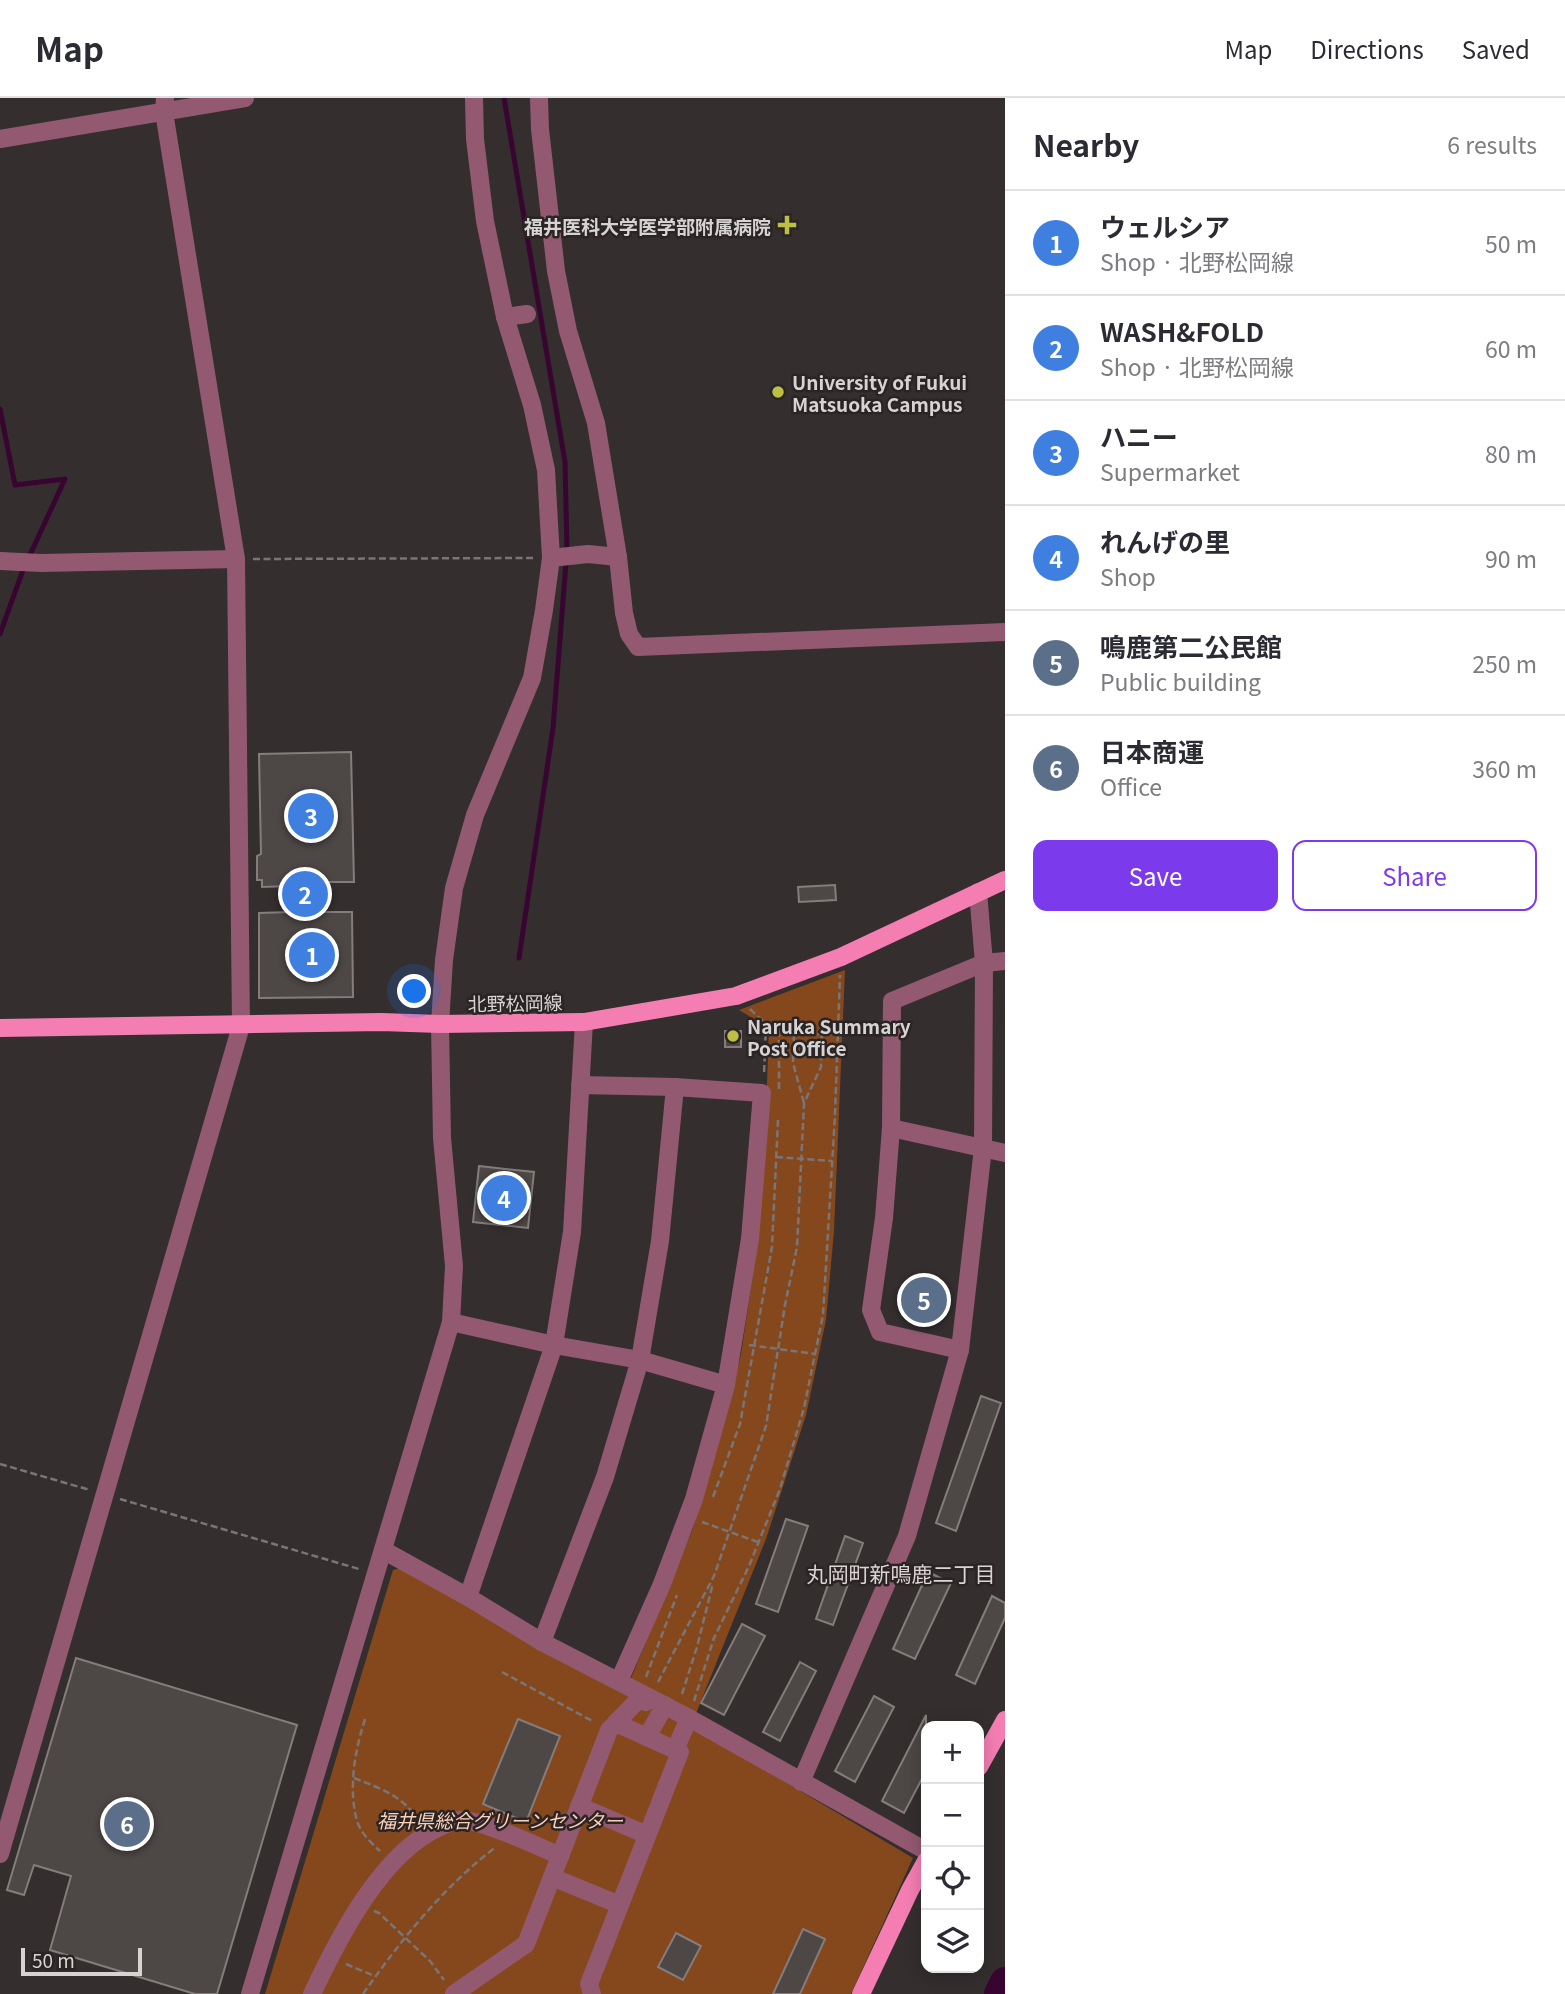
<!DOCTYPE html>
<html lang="en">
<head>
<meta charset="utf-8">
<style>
	body { margin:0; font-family:Georgia,"Noto Sans JP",serif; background:#f2f2f3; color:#2b2b33 }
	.controls { position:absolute; right:21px; bottom:21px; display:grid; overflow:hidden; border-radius:14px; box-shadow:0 4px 18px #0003 }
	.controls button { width:63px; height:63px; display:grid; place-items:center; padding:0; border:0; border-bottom:2px solid #e1e1e2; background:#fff; color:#2b2b33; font:35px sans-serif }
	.scale { position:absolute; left:21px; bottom:18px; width:121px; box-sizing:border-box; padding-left:7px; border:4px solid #d6d3d3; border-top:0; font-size:19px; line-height:24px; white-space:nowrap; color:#d6d3d3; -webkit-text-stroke:5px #2a2425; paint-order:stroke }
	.you { position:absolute; left:415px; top:894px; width:24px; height:24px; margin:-18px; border:5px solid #fff; border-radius:50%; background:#1a73e8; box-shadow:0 0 0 10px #1a73e833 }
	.badge { display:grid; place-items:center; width:46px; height:46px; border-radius:50%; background:#7c3aed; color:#fff; font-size:23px; font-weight:700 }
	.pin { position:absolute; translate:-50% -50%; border:4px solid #fff; box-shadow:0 2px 7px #0006 }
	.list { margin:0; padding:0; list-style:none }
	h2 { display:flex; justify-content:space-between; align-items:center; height:91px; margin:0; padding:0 28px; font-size:30px }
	h2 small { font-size:23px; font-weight:400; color:#7c7c81 }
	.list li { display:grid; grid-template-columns:46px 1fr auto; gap:21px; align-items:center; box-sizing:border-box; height:105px; padding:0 28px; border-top:2px solid #e1e1e2 }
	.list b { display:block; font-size:26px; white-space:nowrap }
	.list p { margin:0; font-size:23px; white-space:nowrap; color:#7c7c81 }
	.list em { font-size:23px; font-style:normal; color:#7c7c81 }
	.actions { display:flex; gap:14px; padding:21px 28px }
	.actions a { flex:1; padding:16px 0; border:2px solid #7c3aed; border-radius:14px; text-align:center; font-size:24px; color:#7c3aed }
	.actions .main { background:#7c3aed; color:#fff }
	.icon { flex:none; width:38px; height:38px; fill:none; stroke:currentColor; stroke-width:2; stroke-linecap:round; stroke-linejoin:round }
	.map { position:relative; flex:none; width:1005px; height:1896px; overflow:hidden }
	header { display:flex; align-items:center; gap:42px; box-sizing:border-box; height:98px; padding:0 35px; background:#fff; border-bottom:2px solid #e1e1e2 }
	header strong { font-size:33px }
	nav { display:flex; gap:38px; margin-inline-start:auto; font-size:24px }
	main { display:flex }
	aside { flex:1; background:#fff }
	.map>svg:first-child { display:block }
</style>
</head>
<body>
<header>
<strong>Map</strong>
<nav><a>Map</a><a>Directions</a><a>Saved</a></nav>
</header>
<main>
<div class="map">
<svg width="1005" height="1896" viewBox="0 0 1005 1896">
	<rect width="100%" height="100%" fill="#342e2f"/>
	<!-- green -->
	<path fill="#85481d" d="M845 872 834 1133 826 1222 806 1317 766 1441 691 1628 913 1760 851 1896H265L393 1472 401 1470 627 1590 692 1433 726 1318 741 1256 756 1157 764 1070 769 930 739 912Z"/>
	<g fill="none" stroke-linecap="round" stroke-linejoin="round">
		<!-- stream -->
		<g stroke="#380531" stroke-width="5">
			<path d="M504 0 565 364 567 452 553 630 519 860"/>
			<path d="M0 311 15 387 65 381 23 472 0 536"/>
		</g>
		<!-- river -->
		<path stroke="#380531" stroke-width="30" d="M999 1896 1005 1884"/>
	</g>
	<!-- building -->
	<g fill="#4d4745" stroke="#847d7c" stroke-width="2">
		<path d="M351 654 354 784H321L322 814H352L353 899 259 900V815L291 814 290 788 262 789V782H257V758L261 756 259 656Z"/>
		<path d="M835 787 836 802 799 804 798 789Z"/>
		<rect x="725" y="933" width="16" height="16"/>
		<path d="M479 1068 534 1074 528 1130 473 1124Z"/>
		<path d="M981 1298 1001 1305 956 1433 936 1425Z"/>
		<path d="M786 1421 808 1428 778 1514 756 1506Z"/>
		<path d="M845 1438 863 1445 833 1527 816 1521Z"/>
		<path d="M928 1474 951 1485 915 1561 893 1551Z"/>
		<path d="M992 1498 1005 1505V1520L975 1586 956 1577Z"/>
		<path d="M742 1526 765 1538 724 1617 701 1605Z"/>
		<path d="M76 1560 297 1627 217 1896H195L50 1852 71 1778 34 1767 24 1797 7 1792Z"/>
		<path d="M800 1564 816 1573 780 1643 763 1634Z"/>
		<path d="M874 1598 894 1609 855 1684 835 1673Z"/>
		<path d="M926 1617V1673L904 1715 882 1703Z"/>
		<path d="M518 1621 560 1638 526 1724 483 1706Z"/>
		<path d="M803 1831 825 1841 800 1896H773Z"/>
		<path d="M676 1835 701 1848 683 1882 658 1869Z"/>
	</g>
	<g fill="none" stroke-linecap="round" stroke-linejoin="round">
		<!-- path -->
		<g stroke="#7a7576" stroke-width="2.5" stroke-dasharray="7 3.5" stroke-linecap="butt">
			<path d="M253 461 534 460"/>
			<path d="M750 911 766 926 764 977"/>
			<path d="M766 926C793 936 810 938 838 934"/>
			<path d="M794 936 793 965 804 1005"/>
			<path d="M779 991V931"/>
			<path d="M776 1059 832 1063"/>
			<path d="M749 1247 815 1256"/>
			<path d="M0 1366 90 1392"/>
			<path d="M713 1399 740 1326 772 1149 778 1022"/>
			<path d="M120 1401 359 1471"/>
			<path d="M702 1424 758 1444"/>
			<path d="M502 1574 594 1624"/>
			<path d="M646 1579 677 1497"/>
			<path d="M658 1584 714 1478 766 1328 785 1207 797 1149 804 1005 821 969 822 936"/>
			<path d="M682 1596 697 1549 713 1485"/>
			<path d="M694 1603 714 1540 749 1468 780 1391 804 1310 823 1217 835 1017 840 877"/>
			<path d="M365 1621C355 1652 348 1690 357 1723 361 1735 371 1745 380 1753"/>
			<path d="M354 1680C382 1691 401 1697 420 1723"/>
			<path d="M374 1813 379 1815 430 1863 444 1882"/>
			<path d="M346 1866 372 1877"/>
			<path d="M363 1896C401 1842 443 1789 496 1749"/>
		</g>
		<!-- minor -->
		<g stroke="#935971" stroke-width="18">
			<path d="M539 0 540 31 556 173 568 233 596 325 618 459 624 515 629 536 638 549 1005 534"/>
			<path d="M0 41 245 0"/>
			<path d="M505 219 527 216"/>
			<path d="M551 460 588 456 618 459"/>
			<path d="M0 463 41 465 236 461"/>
			<path d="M580 987 675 989 762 995 750 1141 726 1287 694 1401 662 1486 619 1583"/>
			<path d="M891 1030 1005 1055"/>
			<path d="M451 1224 554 1247 640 1262 726 1287"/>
			<path d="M960 1252 880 1234 871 1212 884 1120 891 1030 892 903 984 865 1005 863"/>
			<path d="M383 1452 468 1499 542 1544 689 1620 926 1753"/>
			<path d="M468 1499 554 1247 572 1134 584 924"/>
			<path d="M542 1544 605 1379 640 1262 660 1143 675 989"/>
			<path d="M647 1639 665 1607"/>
			<path d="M675 1652 689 1620"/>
			<path d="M801 1684 907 1438 960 1252 983 1050 984 865 978 794"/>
			<path d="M579 1708 647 1737"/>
			<path d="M0 1756 241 928 236 461 164 14 165 0"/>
			<path d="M552 1779 620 1807"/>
			<path d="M250 1896 451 1224 454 1168 442 1040 440 926 444 862 454 790 475 717 532 580 544 512 551 460 546 372 532 307 505 219 485 123 475 41 474 0"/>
			<path d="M312 1896C338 1841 381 1755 440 1729 445 1727 453 1722 459 1722 481 1721 537 1748 560 1758"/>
			<path d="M454 1896 526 1846 609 1632 639 1601 646 1604 650 1600"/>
			<path d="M592 1896 589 1886 680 1654 616 1625"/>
		</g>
		<!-- major -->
		<g stroke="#f47eb2" stroke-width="18">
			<path d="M0 930 381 924 440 926 584 924 736 898 841 859 1005 782"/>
			<path d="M979 1669 1005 1622"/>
			<path d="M861 1896 910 1792 926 1763"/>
		</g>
	</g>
	<!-- markers -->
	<g fill="#bdbf43" stroke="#2a2425" stroke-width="2.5">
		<path d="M783.5 116.5h7v7h7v7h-7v7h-7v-7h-7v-7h7z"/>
		<circle cx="778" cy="294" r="7"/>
		<circle cx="733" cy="938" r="7"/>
	</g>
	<g text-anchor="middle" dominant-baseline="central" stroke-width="5" stroke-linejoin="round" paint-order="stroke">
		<!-- poi labels -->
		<g font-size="19" font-weight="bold" fill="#d6d3d3" stroke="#2a2425" text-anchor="start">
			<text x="771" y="127" text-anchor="end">福井医科大学医学部附属病院</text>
			<text x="792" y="283">University of Fukui<tspan x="792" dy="22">Matsuoka Campus</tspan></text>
			<text x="747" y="927">Naruka Summary<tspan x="747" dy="22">Post Office</tspan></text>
		</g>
		<!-- street labels -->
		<g font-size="19" fill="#d6d3d3" stroke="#2a2425">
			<text transform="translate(515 904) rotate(-1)">北野松岡線</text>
		</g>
		<!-- park labels -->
		<g font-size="19" font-style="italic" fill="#fcd0b7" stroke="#2a2425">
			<text x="500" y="1721">福井県総合グリーンセンター</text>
		</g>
		<!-- neighbourhood labels -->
		<g font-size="21" fill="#dbd3d4" stroke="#2a2425">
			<text x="901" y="1475">丸岡町新鳴鹿二丁目</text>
		</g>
	</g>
</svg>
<div class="controls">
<button>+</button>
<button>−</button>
<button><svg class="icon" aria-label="locate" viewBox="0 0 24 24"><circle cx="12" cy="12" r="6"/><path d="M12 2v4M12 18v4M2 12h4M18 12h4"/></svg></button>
<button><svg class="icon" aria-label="layers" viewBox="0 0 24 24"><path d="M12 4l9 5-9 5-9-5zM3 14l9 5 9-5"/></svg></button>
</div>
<div class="scale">50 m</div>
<div class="you"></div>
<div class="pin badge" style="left:312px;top:857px;background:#3f7fe0">1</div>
<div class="pin badge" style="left:305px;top:796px;background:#3f7fe0">2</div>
<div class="pin badge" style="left:311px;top:718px;background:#3f7fe0">3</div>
<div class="pin badge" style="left:504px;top:1100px;background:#3f7fe0">4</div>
<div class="pin badge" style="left:924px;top:1202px;background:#5c6f8a">5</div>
<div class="pin badge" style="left:127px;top:1726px;background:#5c6f8a">6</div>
</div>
<aside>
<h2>Nearby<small>6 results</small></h2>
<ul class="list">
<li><span class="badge" style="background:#3f7fe0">1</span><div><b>ウェルシア</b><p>Shop · 北野松岡線</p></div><em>50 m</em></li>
<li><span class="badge" style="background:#3f7fe0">2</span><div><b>WASH&amp;FOLD</b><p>Shop · 北野松岡線</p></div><em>60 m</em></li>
<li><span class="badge" style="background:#3f7fe0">3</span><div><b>ハニー</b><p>Supermarket</p></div><em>80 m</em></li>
<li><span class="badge" style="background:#3f7fe0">4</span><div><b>れんげの里</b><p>Shop</p></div><em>90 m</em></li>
<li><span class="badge" style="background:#5c6f8a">5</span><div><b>鳴鹿第二公民館</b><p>Public building</p></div><em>250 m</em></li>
<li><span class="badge" style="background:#5c6f8a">6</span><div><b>日本商運</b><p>Office</p></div><em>360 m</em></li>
</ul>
<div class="actions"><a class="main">Save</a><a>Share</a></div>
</aside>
</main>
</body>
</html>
